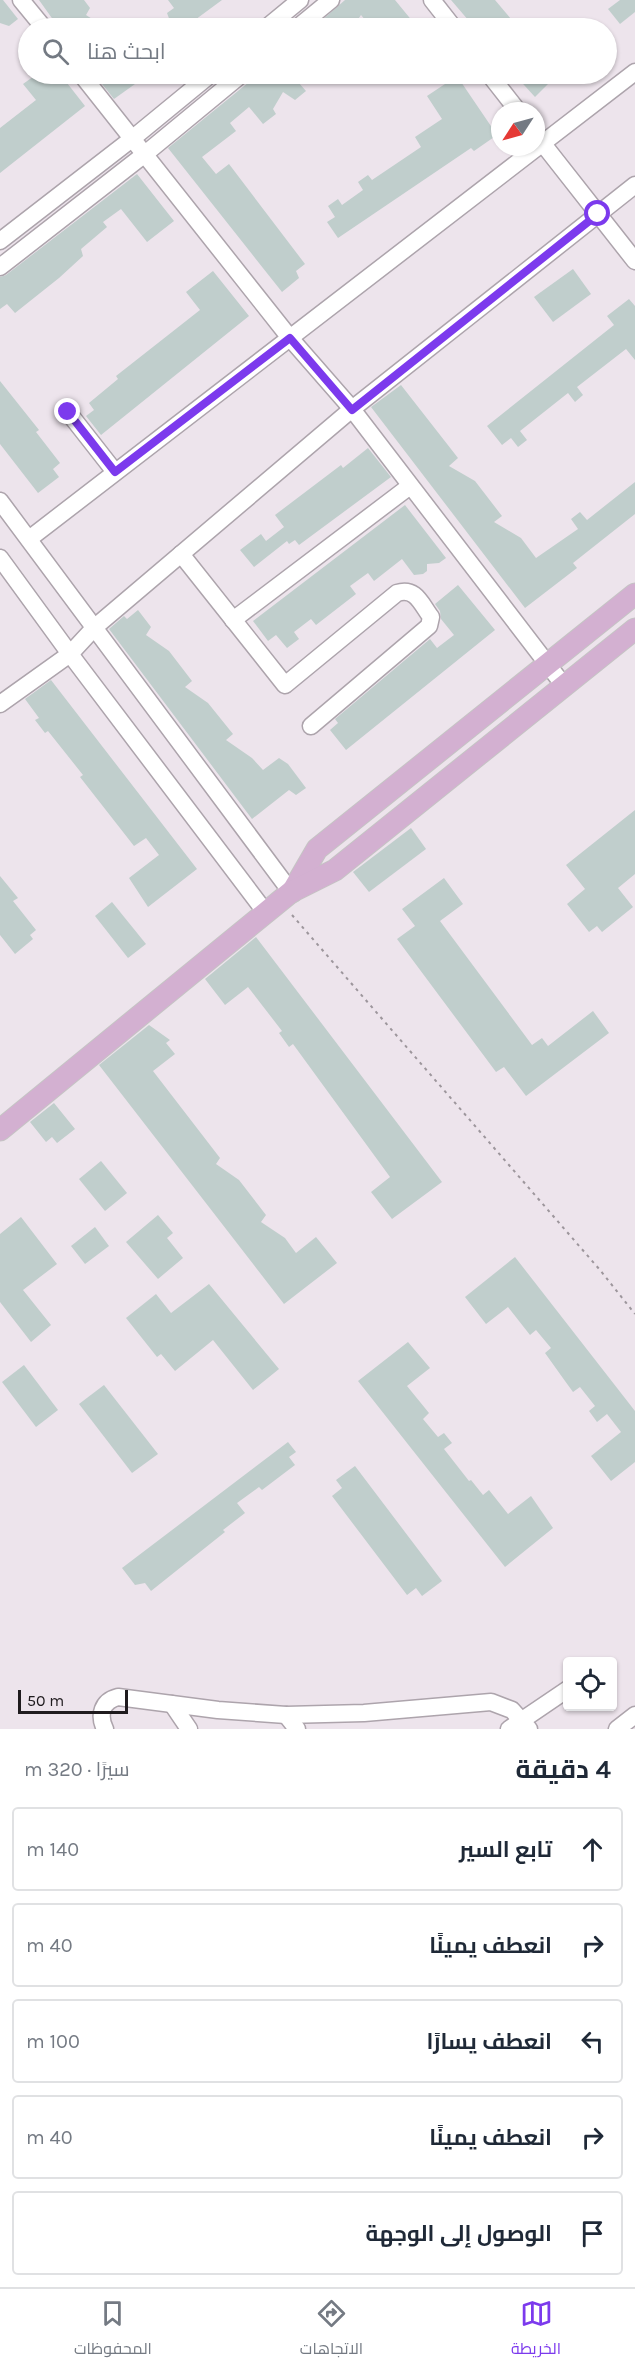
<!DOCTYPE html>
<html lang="ar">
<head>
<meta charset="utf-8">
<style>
	body { margin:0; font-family:Karla,Cairo,sans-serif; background:#f2f2f3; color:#1f2937; direction:rtl }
	.controls { position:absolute; right:18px; bottom:18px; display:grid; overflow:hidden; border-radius:6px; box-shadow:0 2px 4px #0004 }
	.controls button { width:54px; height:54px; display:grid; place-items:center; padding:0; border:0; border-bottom:2px solid #e0e1e3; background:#fff; color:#1f2937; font:30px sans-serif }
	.compass { position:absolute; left:491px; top:102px; width:54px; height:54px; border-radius:50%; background:#fff; box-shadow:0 2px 4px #0004; rotate:234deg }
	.scale { position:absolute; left:18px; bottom:15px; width:110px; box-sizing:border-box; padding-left:6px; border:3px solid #1f1b1e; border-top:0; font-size:16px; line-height:21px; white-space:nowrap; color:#1f1b1e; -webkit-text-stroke:4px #ede4ec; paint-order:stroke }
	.stop { position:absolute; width:18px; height:18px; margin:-14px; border:4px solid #7c3aed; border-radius:50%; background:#fff }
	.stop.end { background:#7c3aed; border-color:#fff; box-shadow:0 2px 6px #0008 }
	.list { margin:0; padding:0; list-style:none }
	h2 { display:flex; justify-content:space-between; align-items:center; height:78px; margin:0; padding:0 24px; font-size:26px }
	h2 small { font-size:20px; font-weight:400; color:#747a83 }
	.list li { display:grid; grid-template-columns:39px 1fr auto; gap:18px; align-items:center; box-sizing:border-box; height:84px; margin:0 12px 12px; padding:0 12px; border:2px solid #e0e1e3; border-radius:6px }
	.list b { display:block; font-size:22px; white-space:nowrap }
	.list em { font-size:20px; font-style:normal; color:#747a83 }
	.icon { flex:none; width:33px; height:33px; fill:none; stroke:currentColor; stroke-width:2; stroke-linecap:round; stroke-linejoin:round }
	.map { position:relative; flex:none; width:635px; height:1729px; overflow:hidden; direction:ltr }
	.search { position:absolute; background:#fff; box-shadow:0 2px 4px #0004; left:18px; right:18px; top:18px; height:66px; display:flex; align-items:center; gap:15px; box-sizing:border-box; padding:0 21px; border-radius:33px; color:#747a83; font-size:22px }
	.sheet { height:558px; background:#fff }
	nav { display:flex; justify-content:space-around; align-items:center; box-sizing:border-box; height:84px; border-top:2px solid #e0e1e3; background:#fff; font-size:16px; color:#747a83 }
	nav a { display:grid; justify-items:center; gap:3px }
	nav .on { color:#7c3aed }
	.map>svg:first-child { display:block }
</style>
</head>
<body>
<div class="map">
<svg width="635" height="1729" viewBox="0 0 635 1729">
	<rect width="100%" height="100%" fill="#ede4ec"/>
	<!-- building -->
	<g fill="#c0cecc">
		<path d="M0 0H3L18 19 9 26 0 23Z"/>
		<path d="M39 0H84L90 8 86 15 106 28H59Z"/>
		<path d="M168 0H222L184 28H176L170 21 167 13 174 8Z"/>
		<path d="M345 0H395L418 28H372L361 15 352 28H313Z"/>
		<path d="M451 0H495L511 19 501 28H475Z"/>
		<path d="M620 0H635V12L620 24 608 9Z"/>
		<path d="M37 74H60L85 106 0 173V128L36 100 23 84Z"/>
		<path d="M94 74H149L114 99Z"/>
		<path d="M256 74H291L306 91 295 100 283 92 273 109 276 114 263 124 249 107 230 123 236 131 202 157 216 174 229 164 305 264 296 271 299 278 282 292 168 148 249 82Z"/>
		<path d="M514 74H558L535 97Z"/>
		<path d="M457 76 497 135 474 151 471 148 338 238 327 222 335 217 328 206 338 199 342 205 363 190 358 182 368 175 372 180 421 147 415 137 442 119 427 96Z"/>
		<path d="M137 174 174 221 147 242 121 209 103 222 107 227 81 249 83 256 59 278 15 313 7 304 0 309V277L6 275Z"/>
		<path d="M573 269 591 294 553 322 534 297Z"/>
		<path d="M213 271 249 316 101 435 86 416 94 410 89 403 118 379 116 376 200 310 186 292Z"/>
		<path d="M629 299 635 306V360L626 349 577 387 583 395 575 402 568 393 520 431 527 440 518 447 511 438 502 445 487 426 614 325 607 316Z"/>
		<path d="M0 381 39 430 36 432 60 463 53 469 59 477 38 493 0 444Z"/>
		<path d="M401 385 458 458 449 466 475 481 502 516 494 522 521 538 536 558 578 529 571 519 580 512 587 520 635 482V514L573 563 577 568 525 608 371 407Z"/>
		<path d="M368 448 391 477 299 545 295 540 289 544 287 541 254 567 240 550 261 534 266 541 284 527 275 515 341 465 343 468Z"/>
		<path d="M405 505 446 558 439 563 427 564V571L423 574 414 575 402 559 374 581 368 573 350 586 356 594 316 625 311 619 294 632 299 639 287 648 276 635 268 641 253 621Z"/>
		<path d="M458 585 495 630 346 750 330 730 338 723 335 719 430 639 437 648 454 635 441 619 440 611 435 604Z"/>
		<path d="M138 610 151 627 146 635 169 651 192 681 185 687 208 703 233 734 226 740 252 758 263 770 279 758 288 764 306 788 296 795 289 790 252 819 109 629 124 616 127 619Z"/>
		<path d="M51 680 197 869 148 907 129 878 159 855 146 838 134 846 80 777 83 775 48 731 45 733 35 720 39 718 25 699Z"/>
		<path d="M635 810V874L618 888 633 907 602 932 597 926 589 932 567 904 585 889 566 865Z"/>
		<path d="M411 828 426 849 369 892 353 872Z"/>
		<path d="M0 876 18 898 13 901 36 930 30 935 33 939 15 954 0 935Z"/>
		<path d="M444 878 463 904 440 921 532 1045 542 1038 548 1046 593 1011 609 1033 526 1096 504 1067 496 1072 397 939 415 926 402 909Z"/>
		<path d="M112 902 146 944 128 958 95 916Z"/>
		<path d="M256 937 442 1182 392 1219 371 1192 390 1177 293 1044 289 1047 279 1033 282 1031 248 987 225 1005 205 979Z"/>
		<path d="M149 1025 170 1040 166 1043 175 1054 153 1071 220 1158 216 1164 239 1180 266 1215 261 1222 285 1238 296 1253 316 1237 337 1263 284 1304 99 1065Z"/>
		<path d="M54 1103 75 1129 57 1143 52 1137 46 1142 30 1122Z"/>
		<path d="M101 1161 127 1193 105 1211 79 1179Z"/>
		<path d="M158 1215 173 1233 167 1238 183 1258 158 1279 126 1242Z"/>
		<path d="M21 1217 57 1264 23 1290 51 1325 31 1342 0 1302V1234Z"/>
		<path d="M95 1227 109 1246 85 1264 71 1246Z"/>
		<path d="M515 1257 635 1411V1462L611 1481 591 1456 621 1432 607 1414 597 1422 589 1411 595 1406 580 1387 573 1392 565 1381 545 1353 551 1348 536 1330 530 1335 508 1307 486 1324 465 1297Z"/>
		<path d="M209 1284 279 1369 253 1390 213 1340 175 1371 161 1354 157 1357 126 1318 156 1294 171 1313Z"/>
		<path d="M408 1342 430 1368 407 1386 429 1413 423 1419 438 1437 444 1433 452 1443 444 1449 469 1481 471 1480 483 1495 489 1490 508 1514 531 1496 553 1528 505 1567 358 1381Z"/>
		<path d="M24 1365 58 1410 36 1427 2 1382Z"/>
		<path d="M104 1385 158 1454 132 1473 79 1404Z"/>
		<path d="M288 1442 296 1452 289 1457 295 1465 262 1490 259 1487 237 1503 245 1513 223 1530 225 1532 151 1591 145 1583 135 1585 122 1568Z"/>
		<path d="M355 1466 442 1581 422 1596 416 1588 407 1595 332 1496 342 1488 336 1480Z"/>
	</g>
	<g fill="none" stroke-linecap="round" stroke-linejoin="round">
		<defs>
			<g id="minor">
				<path d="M21 0 44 28"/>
				<path d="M432 0 454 28"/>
				<path d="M266 28 300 0"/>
				<path d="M297 28 331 0"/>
				<path d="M81 74 290 338 352 409 565 687"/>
				<path d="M489 74 518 111"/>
				<path d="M536 135 635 261"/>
				<path d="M0 241 133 138 211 74"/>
				<path d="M0 267 145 154 242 74"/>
				<path d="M68 412 115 472"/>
				<path d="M0 501 291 892"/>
				<path d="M29 539 635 72"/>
				<path d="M181 554 285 685 397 593C416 587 421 604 431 617L429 626 311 726"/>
				<path d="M0 558 70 654 266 913"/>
				<path d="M233 620 410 486"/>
				<path d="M0 704 70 654 95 627 352 409 635 185"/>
				<path d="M172 1704 189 1729"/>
				<path d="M286 1715 297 1729"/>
				<path d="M105 1729C98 1715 102 1701 118 1697L218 1710 286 1715 364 1713 491 1702 512 1710 529 1729"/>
				<path d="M509 1729 568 1689"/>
				<path d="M617 1729 635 1715"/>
			</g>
			<g id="major">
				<path d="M292 892 317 849 635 594"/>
				<path d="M0 1130 291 892 335 870 635 629"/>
			</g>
		</defs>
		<!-- minor casing -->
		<use href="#minor" stroke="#ada4ac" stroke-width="19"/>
		<!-- major casing -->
		<use href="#major" stroke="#c5c4c4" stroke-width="23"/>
		<!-- path -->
		<path stroke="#9d969c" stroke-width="2" stroke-dasharray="3 4.5" stroke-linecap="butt" d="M292 915 600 1270 635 1314"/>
		<!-- minor -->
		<use href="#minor" stroke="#fff" stroke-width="16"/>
		<!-- major -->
		<use href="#major" stroke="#d3b0d1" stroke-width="21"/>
	</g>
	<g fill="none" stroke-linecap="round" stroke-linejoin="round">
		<!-- route -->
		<path stroke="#7c3aed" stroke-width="8" d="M68 412 115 472 290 338 352 410 598 214"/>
	</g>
</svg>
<div class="controls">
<button><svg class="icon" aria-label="locate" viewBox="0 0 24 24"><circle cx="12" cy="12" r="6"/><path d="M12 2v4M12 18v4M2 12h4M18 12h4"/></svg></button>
</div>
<svg class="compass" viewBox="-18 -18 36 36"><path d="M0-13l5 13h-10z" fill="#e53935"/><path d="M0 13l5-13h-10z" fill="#747a83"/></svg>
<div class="scale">50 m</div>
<div class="stop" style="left:598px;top:214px"></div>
<div class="stop end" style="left:68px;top:412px"></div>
<div class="search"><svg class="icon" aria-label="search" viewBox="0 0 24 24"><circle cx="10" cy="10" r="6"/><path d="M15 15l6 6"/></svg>ابحث هنا</div>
</div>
<section class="sheet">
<h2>4 دقيقة<small>سيرًا · 320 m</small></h2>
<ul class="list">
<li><svg class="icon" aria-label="ahead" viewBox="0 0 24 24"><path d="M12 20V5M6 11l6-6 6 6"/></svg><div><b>تابع السير</b></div><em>140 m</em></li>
<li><svg class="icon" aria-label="right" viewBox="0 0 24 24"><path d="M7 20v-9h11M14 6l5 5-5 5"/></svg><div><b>انعطف يمينًا</b></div><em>40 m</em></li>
<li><svg class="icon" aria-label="left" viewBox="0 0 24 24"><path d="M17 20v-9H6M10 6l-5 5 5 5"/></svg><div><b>انعطف يسارًا</b></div><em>100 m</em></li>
<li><svg class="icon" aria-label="right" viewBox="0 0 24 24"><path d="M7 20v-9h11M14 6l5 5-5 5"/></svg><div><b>انعطف يمينًا</b></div><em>40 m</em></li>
<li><svg class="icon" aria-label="arrive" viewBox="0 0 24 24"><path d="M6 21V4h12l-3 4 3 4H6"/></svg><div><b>الوصول إلى الوجهة</b></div></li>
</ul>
</section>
<nav>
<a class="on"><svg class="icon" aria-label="map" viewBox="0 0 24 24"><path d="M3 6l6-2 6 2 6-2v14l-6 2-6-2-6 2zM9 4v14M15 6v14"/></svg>الخريطة</a>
<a><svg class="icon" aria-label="directions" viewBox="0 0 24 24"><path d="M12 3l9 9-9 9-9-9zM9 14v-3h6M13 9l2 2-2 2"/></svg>الاتجاهات</a>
<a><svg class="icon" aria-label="saved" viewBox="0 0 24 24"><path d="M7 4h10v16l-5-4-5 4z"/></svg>المحفوظات</a>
</nav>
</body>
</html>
